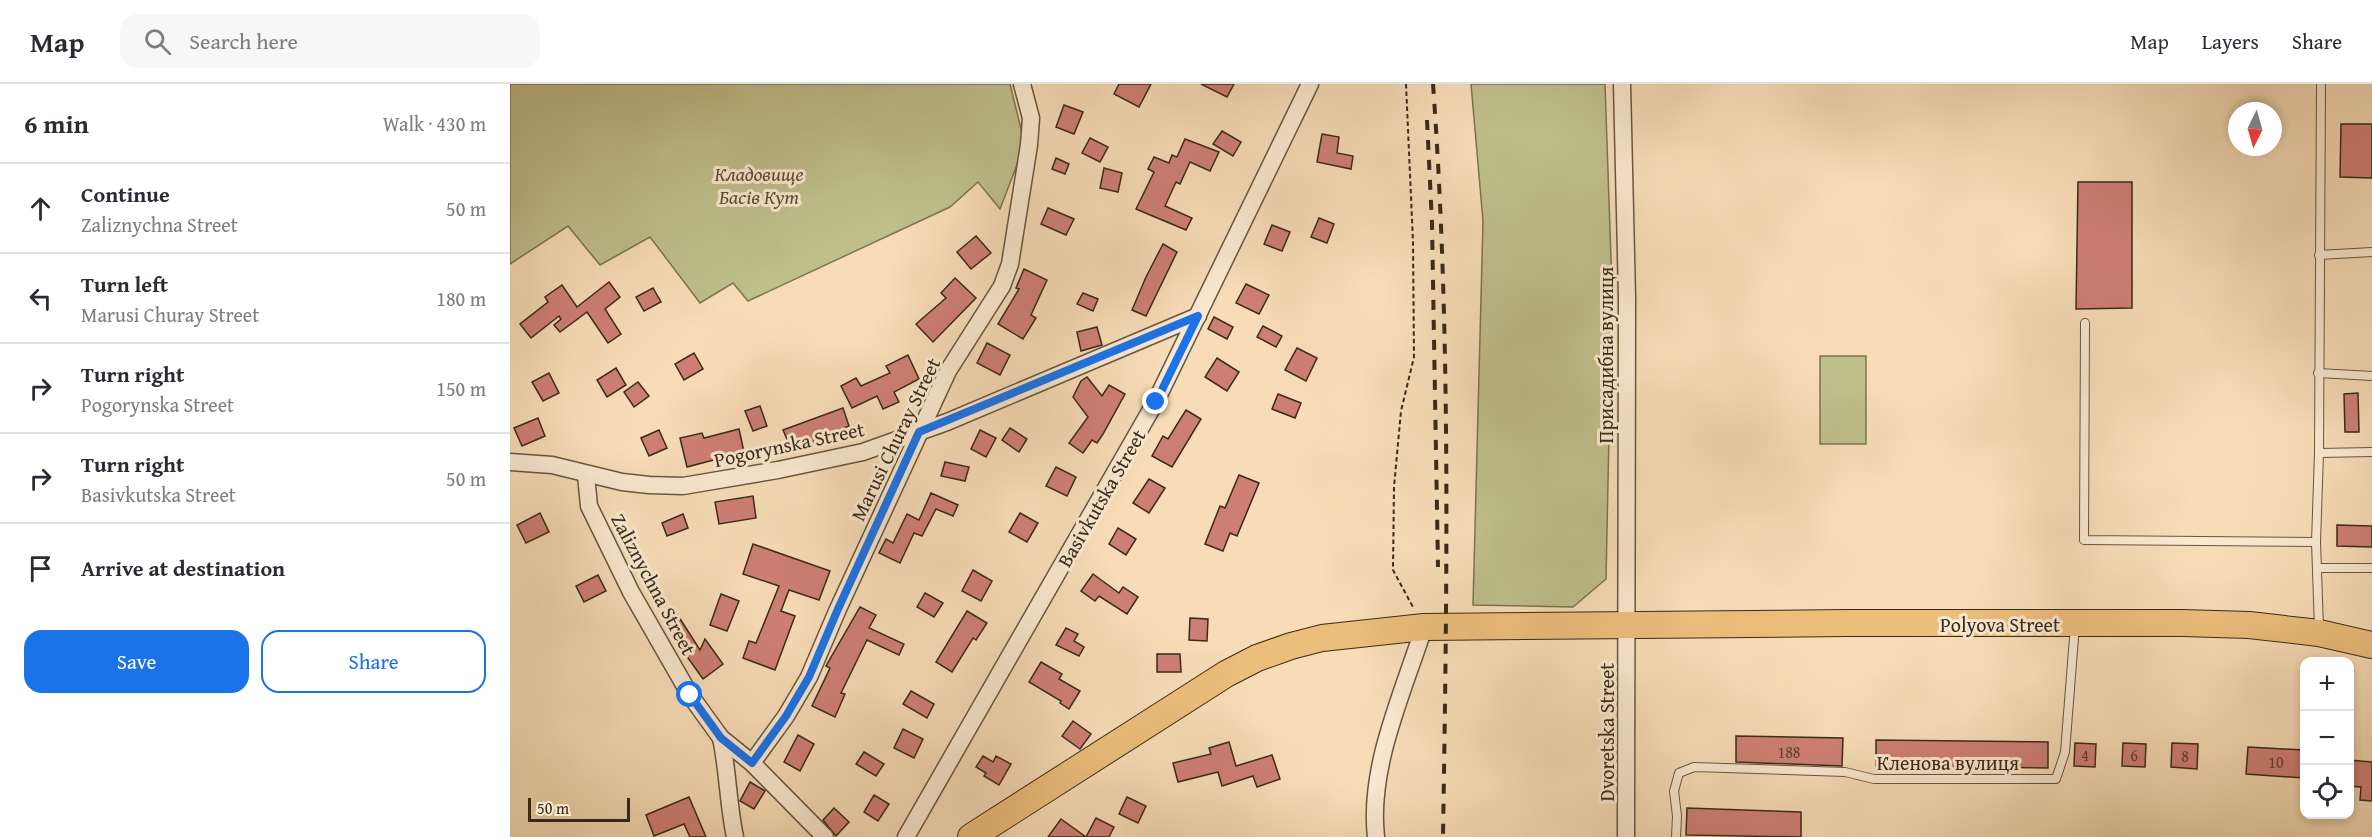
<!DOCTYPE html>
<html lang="en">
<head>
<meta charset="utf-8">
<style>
	body { margin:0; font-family:"Gentium Book Plus",serif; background:#f7f7f7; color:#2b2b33 }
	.controls { position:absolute; right:18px; bottom:18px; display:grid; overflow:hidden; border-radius:12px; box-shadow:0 3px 9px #0003 }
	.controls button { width:54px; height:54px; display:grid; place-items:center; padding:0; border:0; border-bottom:2px solid #e1e1e2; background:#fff; color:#2b2b33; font:30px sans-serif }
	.compass { position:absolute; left:1718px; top:18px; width:54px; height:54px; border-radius:50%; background:#fff; box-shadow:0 3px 9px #0003; rotate:185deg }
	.scale { position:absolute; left:18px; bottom:15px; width:102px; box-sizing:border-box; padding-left:6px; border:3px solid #392a18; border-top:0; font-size:16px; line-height:21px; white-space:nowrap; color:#392a18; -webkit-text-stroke:4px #fae8d0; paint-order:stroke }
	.stop { position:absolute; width:18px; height:18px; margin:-14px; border:4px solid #1a73e8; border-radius:50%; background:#fff }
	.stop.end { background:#1a73e8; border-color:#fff; box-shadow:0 2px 6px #0008 }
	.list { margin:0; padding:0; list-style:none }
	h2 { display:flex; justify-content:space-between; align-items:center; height:78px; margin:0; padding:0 24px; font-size:26px }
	h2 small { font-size:20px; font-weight:400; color:#7c7c81 }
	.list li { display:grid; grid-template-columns:39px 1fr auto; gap:18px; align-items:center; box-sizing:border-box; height:90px; padding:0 24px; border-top:2px solid #e1e1e2 }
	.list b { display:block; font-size:22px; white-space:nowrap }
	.list p { margin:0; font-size:20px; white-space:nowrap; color:#7c7c81 }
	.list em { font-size:20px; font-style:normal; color:#7c7c81 }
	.actions { display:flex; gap:12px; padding:18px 24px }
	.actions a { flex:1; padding:14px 0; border:2px solid #1a73e8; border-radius:18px; text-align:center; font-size:21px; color:#1a73e8 }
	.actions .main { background:#1a73e8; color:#fff }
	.icon { flex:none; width:33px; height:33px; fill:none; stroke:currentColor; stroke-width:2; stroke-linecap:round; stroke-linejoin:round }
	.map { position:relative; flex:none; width:1862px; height:753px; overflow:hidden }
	header { display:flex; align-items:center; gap:36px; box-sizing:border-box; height:84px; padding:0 30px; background:#fff; border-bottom:2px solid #e1e1e2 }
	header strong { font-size:28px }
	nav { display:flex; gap:33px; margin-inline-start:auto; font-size:21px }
	.search { width:420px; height:54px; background:#f7f7f7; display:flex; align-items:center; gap:15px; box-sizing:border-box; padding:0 21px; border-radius:18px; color:#7c7c81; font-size:22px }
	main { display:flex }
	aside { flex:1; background:#fff }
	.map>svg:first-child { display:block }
</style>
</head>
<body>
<header>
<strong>Map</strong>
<div class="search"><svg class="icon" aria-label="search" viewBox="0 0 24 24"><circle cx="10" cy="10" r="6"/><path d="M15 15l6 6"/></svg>Search here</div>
<nav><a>Map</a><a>Layers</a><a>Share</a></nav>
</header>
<main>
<aside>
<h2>6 min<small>Walk · 430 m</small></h2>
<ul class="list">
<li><svg class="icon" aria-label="ahead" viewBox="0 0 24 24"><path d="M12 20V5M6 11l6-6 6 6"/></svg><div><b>Continue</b><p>Zaliznychna Street</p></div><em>50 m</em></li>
<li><svg class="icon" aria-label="left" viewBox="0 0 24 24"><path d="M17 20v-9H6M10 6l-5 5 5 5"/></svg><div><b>Turn left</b><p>Marusi Churay Street</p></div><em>180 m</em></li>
<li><svg class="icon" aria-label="right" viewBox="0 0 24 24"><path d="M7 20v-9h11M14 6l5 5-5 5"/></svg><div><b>Turn right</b><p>Pogorynska Street</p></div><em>150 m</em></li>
<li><svg class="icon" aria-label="right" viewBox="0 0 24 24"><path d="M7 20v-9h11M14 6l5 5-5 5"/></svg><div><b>Turn right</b><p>Basivkutska Street</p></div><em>50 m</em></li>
<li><svg class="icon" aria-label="arrive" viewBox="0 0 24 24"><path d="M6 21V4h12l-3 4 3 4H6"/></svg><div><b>Arrive at destination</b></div></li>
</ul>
<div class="actions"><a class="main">Save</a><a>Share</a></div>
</aside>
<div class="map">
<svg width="1862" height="753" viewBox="0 0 1862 753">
	<rect width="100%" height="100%" fill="#f7dcb7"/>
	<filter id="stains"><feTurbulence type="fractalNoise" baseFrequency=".00333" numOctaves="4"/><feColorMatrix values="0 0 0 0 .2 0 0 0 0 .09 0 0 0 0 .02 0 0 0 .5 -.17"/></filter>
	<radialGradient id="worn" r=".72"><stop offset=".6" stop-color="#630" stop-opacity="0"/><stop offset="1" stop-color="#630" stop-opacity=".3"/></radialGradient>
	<!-- green -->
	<g fill="#bfbf8c" stroke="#7c7452" stroke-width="1.5">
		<path d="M0 0H500L514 57 510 73 490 125 468 98 440 123 238 217 223 199 190 219 140 153 90 181 58 142 0 180Z"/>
		<path d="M961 0H1095L1102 204 1096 495 1063 523 963 521 973 137Z"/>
		<rect x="1310" y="272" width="46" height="88"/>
	</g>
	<!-- building -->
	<g fill="#ce7f74" stroke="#392a18" stroke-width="1.5">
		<path d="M609 0H641L629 23 604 10Z"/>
		<path d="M691 0H724L717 13Z"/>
		<path d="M554 21 573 28 564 50 546 43Z"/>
		<path d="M1831 40H1862V94L1830 93Z"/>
		<path d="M712 47 731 58 723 72 703 60Z"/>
		<path d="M812 50 829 53 827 69 843 72 841 85 807 78Z"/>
		<path d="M580 54 598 63 590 78 572 69Z"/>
		<path d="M675 55 709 68 700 87 680 78 670 100 666 98 655 122 682 134 676 146 626 125 644 88 638 85 644 73 659 79 662 71 667 73Z"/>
		<path d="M546 74 559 80 555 90 542 85Z"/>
		<path d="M594 84 612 89 608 108 590 104Z"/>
		<path d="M1568 98H1622V224L1566 225Z"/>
		<path d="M538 124 564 135 556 151 531 140Z"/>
		<path d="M809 134 824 140 817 159 801 153Z"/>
		<path d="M762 141 780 148 772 167 754 160Z"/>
		<path d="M466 152 481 169 461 185 447 168Z"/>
		<path d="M653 160 667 168 636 232 622 226 636 193Z"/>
		<path d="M514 185 537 196 521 231 526 234 513 255 488 240 509 205 506 204Z"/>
		<path d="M445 194 466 214 423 258 406 240 436 214 431 209Z"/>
		<path d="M99 198 110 213 95 225 111 250 98 259 77 228 50 248 44 241 51 235 49 232 21 254 10 240 38 218 35 213 52 201 67 223Z"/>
		<path d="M736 200 759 211 749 230 726 219Z"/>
		<path d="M143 204 151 218 134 227 126 213Z"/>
		<path d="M573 209 588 215 583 227 567 220Z"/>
		<path d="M704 233 723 243 717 255 698 245Z"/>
		<path d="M753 242 772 252 766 263 747 253Z"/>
		<path d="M587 243 592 261 571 267 567 248Z"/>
		<path d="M477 259 500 271 490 291 467 279Z"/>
		<path d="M787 264 807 274 796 297 775 286Z"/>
		<path d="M184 269 193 285 174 296 165 280Z"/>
		<path d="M398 271 409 295 384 308 389 318 373 325 367 312 342 324 331 302 346 294 351 302 380 289 376 282Z"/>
		<path d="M707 274 729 288 717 307 695 293Z"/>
		<path d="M106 284 116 301 97 313 87 296Z"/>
		<path d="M39 289 49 309 33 317 22 298Z"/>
		<path d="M577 293 592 312 599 301 615 310 593 350 587 359 582 356 573 369 559 359 578 333 563 313 571 297Z"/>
		<path d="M128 298 139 312 124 323 114 308Z"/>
		<path d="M1848 309 1849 348H1835L1834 310Z"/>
		<path d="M768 310 791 319 785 334 762 325Z"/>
		<path d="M250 322 257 342 243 347 235 327Z"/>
		<path d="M333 324 339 342 304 356 305 360 283 369 273 346Z"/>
		<path d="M676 326 691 335 662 383 642 372 653 352 658 355Z"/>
		<path d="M28 334 35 352 12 362 4 344Z"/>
		<path d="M500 344 517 355 509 368 492 356Z"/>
		<path d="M229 345 234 368 177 383 170 354 192 349 194 354Z"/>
		<path d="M149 346 157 364 139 372 131 354Z"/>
		<path d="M470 346 486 354 476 373 461 365Z"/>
		<path d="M435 378 459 383 455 397 431 392Z"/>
		<path d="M546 383 566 393 557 412 536 402Z"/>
		<path d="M729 391 749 399 727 452 720 449 713 467 695 460 710 422 715 424Z"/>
		<path d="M639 395 655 404 639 429 623 419Z"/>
		<path d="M421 409 448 421 443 432 426 425 412 452 404 449 390 479 369 469 376 455 383 459 397 430 409 436Z"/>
		<path d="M243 412 246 434 209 440 205 418Z"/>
		<path d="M30 429 39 448 16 459 7 441Z"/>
		<path d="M510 429 528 439 517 458 499 448Z"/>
		<path d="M173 430 178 444 157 452 152 439Z"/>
		<path d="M1827 441 1862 442V463L1827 462Z"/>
		<path d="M608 444 626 455 616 471 599 460Z"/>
		<path d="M243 460 320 487 309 516 279 506 271 527 285 532 265 586 233 574 239 557 246 559 269 502 233 490Z"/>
		<path d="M463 486 482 497 471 517 452 507Z"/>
		<path d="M583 490 609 509 613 503 628 513 617 530 589 512 585 517 571 507Z"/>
		<path d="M88 491 96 507 74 518 66 502Z"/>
		<path d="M415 509 433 519 424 533 407 523Z"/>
		<path d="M211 510 229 517 217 547 200 541Z"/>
		<path d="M350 523 366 531 359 544 394 560 389 571 357 556 331 609 335 610 325 633 302 622 320 584 316 582Z"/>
		<path d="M457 527 477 539 466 556 463 554 442 588 426 578Z"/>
		<path d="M167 530 190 566 195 555 213 580 193 595 173 567 175 565 157 537Z"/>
		<path d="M680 534 698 535 697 557 679 556Z"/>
		<path d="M556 544 568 550 564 557 574 563 569 572 546 561Z"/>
		<path d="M647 570H670L671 588H647Z"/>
		<path d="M531 578 552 590 549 595 570 607 559 625 550 619 551 617 519 598Z"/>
		<path d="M401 607 424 620 417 634 393 620Z"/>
		<path d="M563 637 581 650 570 665 552 652Z"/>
		<path d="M393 645 413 655 404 674 384 664Z"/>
		<path d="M288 651 304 660 290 687 274 678Z"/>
		<path d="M1226 652 1333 654 1332 682 1226 678Z"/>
		<path d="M1366 656 1538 658V684L1366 682Z"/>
		<path d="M719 658 726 682 762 671 770 695 747 703 743 692 712 702 708 688 668 698 663 679 701 670 699 664Z"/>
		<path d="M1565 659 1586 660 1585 683 1564 682Z"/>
		<path d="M1613 659 1636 660 1635 683 1612 682Z"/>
		<path d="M1662 659 1688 660 1687 685 1661 683Z"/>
		<path d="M1738 663 1794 666V694L1736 690Z"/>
		<path d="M354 668 374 680 366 692 346 680Z"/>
		<path d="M473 672 483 678 486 672 501 680 489 701 474 692 476 689 466 683Z"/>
		<path d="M1839 676 1862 678V717L1850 716 1851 703 1839 702Z"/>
		<path d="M240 698 255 707 244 725 230 717Z"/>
		<path d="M364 711 379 720 368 737 354 728Z"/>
		<path d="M179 713 196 753H180L174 740 144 752 136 731Z"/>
		<path d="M617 713 636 722 628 739 609 730Z"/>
		<path d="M324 724 339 738 326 752 313 736Z"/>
		<path d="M1177 724 1291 728V753L1176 751Z"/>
		<path d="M586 734 604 743 599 753H576Z"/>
		<path d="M551 735 576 753H538Z"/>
	</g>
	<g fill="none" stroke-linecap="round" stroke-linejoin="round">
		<defs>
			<g id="service">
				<path d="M1809 171 1862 168"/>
				<path d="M1575 239 1574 456 1806 458"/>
				<path d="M1808 289 1862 292"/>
				<path d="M1809 369 1862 368"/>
				<path d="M1807 484H1862"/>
				<path d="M1809 545 1806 458 1809 369 1811 0"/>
				<path d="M1166 753 1167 732 1164 707 1169 689 1184 683 1335 688 1364 695H1546L1555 668 1565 541"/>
			</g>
			<g id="minor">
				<path d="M1112 0 1117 214 1116 753"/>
				<path d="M0 378 42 381 112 398 139 401 173 402 268 386 353 368 437 338 688 232"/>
				<path d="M76 391 79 422 121 508 180 611 211 654 242 679 315 753"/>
				<path d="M211 654C218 687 218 720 225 753"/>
				<path d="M242 679 276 632 299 593 328 525 438 287 492 202 500 180 519 61 521 34 512 0"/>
				<path d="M396 753 646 317 800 0"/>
				<path d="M866 753C858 683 893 609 914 543"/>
			</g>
			<path id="primary" d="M461 753 716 590 747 574 781 562 812 554 914 543 1337 539H1672L1739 541 1809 549 1862 561"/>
		</defs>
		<!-- service casing -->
		<use href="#service" stroke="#685640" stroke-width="10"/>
		<!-- minor casing -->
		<use href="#minor" stroke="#685640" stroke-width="19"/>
		<!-- primary casing -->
		<use href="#primary" stroke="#392a18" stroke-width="28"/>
		<!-- path -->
		<path stroke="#392a18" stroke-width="2" stroke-dasharray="4.5 3" stroke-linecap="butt" d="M896 0 903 158 904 273 891 327 884 403 883 486 904 525"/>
		<!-- service -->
		<use href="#service" stroke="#fae8d0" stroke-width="8"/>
		<!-- minor -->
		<use href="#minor" stroke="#fae8d0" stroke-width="16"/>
		<!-- primary -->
		<use href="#primary" stroke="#ecbe7c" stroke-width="26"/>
		<!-- rail -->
		<g stroke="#392a18" stroke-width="4" stroke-dasharray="10 10" stroke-linecap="butt">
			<path d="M923 0C941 250 937 502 933 753"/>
			<path d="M917 36 922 139 928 483"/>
		</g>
	</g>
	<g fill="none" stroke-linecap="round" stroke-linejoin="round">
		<!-- route -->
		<path stroke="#1a73e8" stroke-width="8" d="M180 611 211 654 242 679 276 632 299 593 328 525 409 348 688 232 646 318"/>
	</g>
	<g text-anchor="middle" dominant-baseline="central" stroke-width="6" stroke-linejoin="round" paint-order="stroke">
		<!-- number labels -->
		<g font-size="16" fill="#5e3f2f">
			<text x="1279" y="668">188</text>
			<text x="1575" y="671">4</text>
			<text x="1624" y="671">6</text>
			<text x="1675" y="672">8</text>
			<text x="1766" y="678">10</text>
		</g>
		<!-- park labels -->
		<g font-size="20" font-style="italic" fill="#5a4f35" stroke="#fae8d0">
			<text x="249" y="89">Кладовище<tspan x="249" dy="23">Басів Кут</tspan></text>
		</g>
		<!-- street labels -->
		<g font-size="20" fill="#392a18" stroke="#fae8d0">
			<text transform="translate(1095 271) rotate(-90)">Присадибна вулиця</text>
			<text transform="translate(385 355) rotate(-64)">Marusi Churay Street</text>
			<text transform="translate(279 360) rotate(-12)">Pogorynska Street</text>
			<text transform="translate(591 414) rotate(-60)">Basivkutska Street</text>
			<text transform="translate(144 500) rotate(62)">Zaliznychna Street</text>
			<text x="1490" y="540">Polyova Street</text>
			<text transform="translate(1096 648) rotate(-90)">Dvoretska Street</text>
			<text x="1438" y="678">Кленова вулиця</text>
		</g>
	</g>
	<rect width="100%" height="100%" filter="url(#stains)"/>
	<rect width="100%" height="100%" fill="url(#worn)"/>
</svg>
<div class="controls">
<button>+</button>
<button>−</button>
<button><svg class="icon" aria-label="locate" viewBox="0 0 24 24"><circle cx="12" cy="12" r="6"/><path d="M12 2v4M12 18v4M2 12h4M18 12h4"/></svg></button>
</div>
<svg class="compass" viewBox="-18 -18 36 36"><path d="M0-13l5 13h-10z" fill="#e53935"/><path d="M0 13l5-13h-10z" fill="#7c7c81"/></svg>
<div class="scale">50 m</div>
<div class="stop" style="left:180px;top:611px"></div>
<div class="stop end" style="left:646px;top:318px"></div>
</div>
</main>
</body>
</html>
